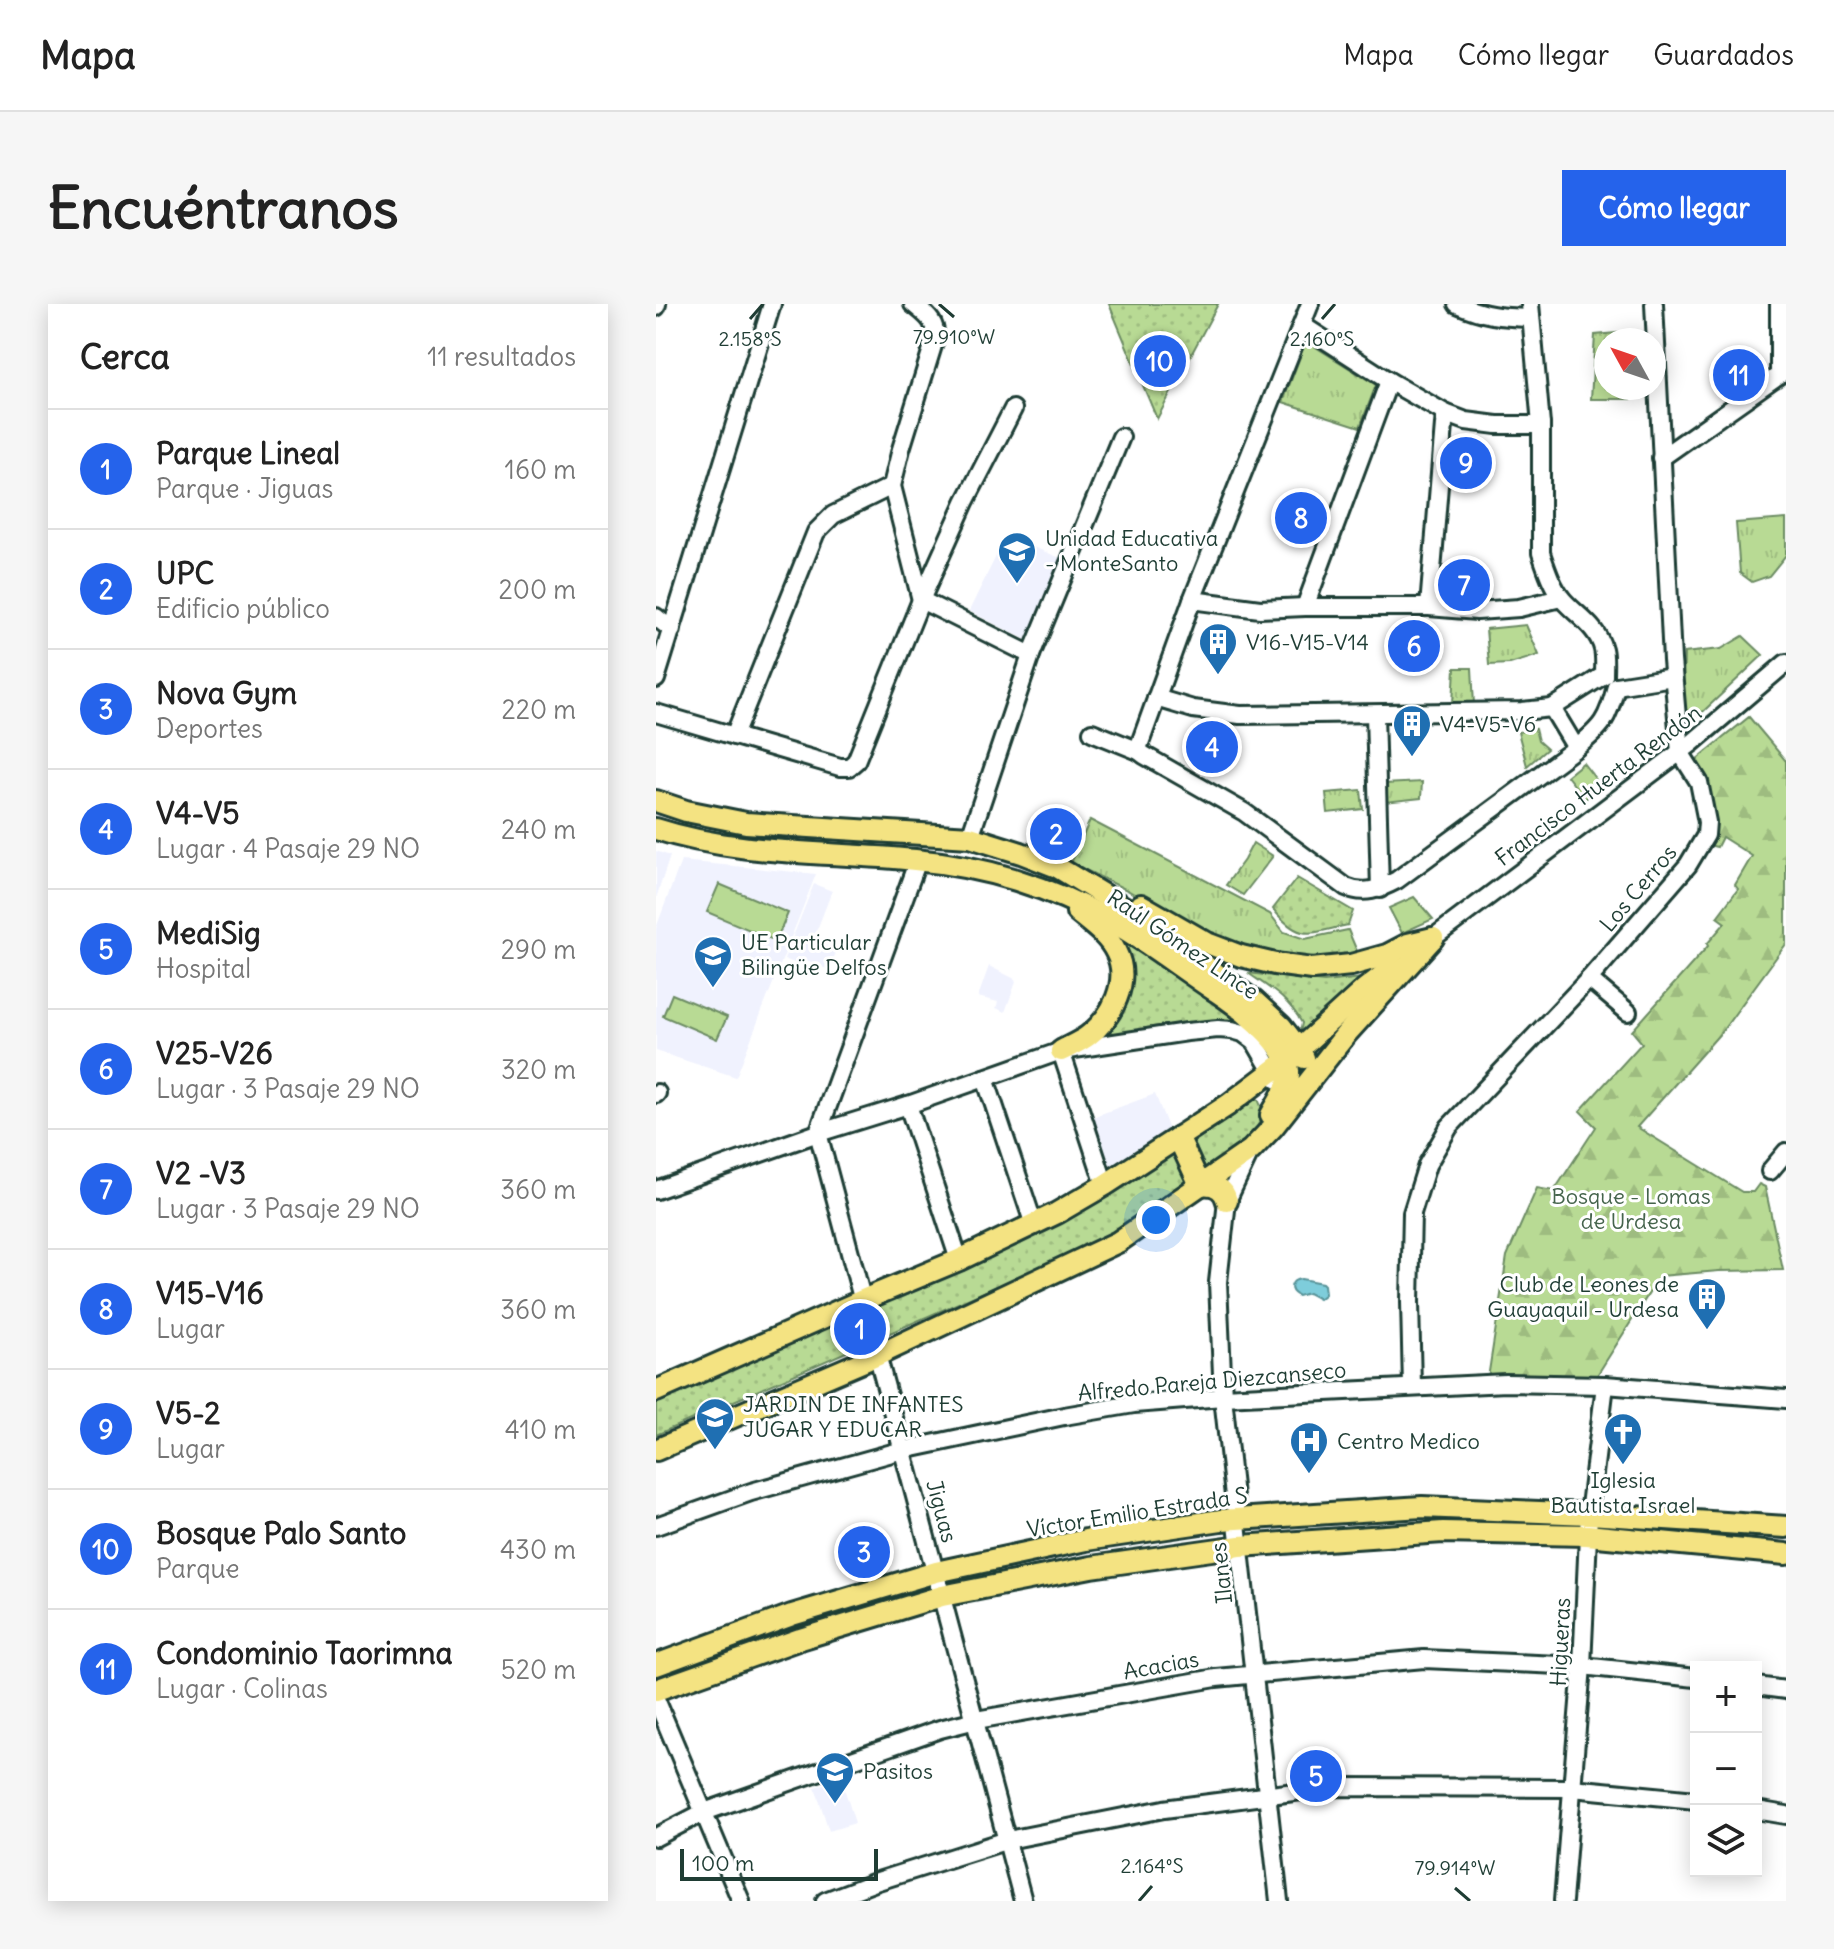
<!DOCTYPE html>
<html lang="es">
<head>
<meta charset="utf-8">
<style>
	body { margin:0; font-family:Delius,sans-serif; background:#f6f6f6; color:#222 }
	.controls { position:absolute; right:24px; bottom:24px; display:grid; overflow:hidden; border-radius:0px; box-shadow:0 4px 20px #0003 }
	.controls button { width:72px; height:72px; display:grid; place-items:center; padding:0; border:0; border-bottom:2px solid #e0e0e0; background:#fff; color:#222; font:40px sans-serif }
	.compass { position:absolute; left:938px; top:24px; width:72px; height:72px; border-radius:50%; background:#fff; box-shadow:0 4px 20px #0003; rotate:310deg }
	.scale { position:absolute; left:24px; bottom:20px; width:198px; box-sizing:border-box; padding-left:8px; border:4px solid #1f3d34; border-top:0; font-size:22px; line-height:28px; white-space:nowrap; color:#1f3d34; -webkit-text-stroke:6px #fff; paint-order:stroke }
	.you { position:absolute; left:500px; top:916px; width:28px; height:28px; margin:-20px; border:6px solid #fff; border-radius:50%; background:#1a73e8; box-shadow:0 0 0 12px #1a73e833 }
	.badge { display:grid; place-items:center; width:52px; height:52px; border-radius:50%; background:#2563eb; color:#fff; font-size:26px; font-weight:700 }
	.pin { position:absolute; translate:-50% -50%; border:4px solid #fff; box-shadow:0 2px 8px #0006 }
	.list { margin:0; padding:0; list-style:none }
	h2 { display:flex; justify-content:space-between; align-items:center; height:104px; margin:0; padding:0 32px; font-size:34px }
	h2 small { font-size:26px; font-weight:400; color:#767676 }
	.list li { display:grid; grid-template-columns:52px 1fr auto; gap:24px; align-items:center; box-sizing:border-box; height:120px; padding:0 32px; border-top:2px solid #e0e0e0 }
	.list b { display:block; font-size:30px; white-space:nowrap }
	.list p { margin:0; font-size:26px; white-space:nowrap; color:#767676 }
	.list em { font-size:26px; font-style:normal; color:#767676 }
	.icon { flex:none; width:44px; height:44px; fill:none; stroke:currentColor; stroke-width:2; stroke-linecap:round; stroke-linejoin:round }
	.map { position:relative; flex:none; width:1130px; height:1597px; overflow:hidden; border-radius:0px }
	header { display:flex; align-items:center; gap:48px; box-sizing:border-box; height:112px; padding:0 40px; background:#fff; border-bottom:2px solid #e0e0e0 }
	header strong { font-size:38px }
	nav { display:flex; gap:44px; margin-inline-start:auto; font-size:28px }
	.intro { display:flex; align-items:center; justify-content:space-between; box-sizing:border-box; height:192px; padding:0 48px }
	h1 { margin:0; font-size:56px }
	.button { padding:20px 36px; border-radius:0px; background:#2563eb; color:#fff; font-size:28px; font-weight:700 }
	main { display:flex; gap:48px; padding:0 48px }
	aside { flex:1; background:#fff; border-radius:0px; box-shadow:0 4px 20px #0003 }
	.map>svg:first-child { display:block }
</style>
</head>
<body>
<header>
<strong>Mapa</strong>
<nav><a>Mapa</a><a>Cómo llegar</a><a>Guardados</a></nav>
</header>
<div class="intro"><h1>Encuéntranos</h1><a class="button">Cómo llegar</a></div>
<main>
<aside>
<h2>Cerca<small>11 resultados</small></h2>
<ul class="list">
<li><span class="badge">1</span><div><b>Parque Lineal</b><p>Parque · Jiguas</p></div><em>160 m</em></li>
<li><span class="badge">2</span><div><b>UPC</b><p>Edificio público</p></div><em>200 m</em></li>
<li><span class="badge">3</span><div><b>Nova Gym</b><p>Deportes</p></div><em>220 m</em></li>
<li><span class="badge">4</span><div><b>V4-V5</b><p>Lugar · 4 Pasaje 29 NO</p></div><em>240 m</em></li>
<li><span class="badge">5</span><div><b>MediSig</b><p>Hospital</p></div><em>290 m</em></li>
<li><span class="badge">6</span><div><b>V25-V26</b><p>Lugar · 3 Pasaje 29 NO</p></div><em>320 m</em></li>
<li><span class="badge">7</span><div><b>V2 -V3</b><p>Lugar · 3 Pasaje 29 NO</p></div><em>360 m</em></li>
<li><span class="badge">8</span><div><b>V15-V16</b><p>Lugar</p></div><em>360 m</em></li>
<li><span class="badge">9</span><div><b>V5-2</b><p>Lugar</p></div><em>410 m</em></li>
<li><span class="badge">10</span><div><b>Bosque Palo Santo</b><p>Parque</p></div><em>430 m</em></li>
<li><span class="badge">11</span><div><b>Condominio Taorimna</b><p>Lugar · Colinas</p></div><em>520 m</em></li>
</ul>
</aside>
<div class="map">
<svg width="1130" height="1597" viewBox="0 0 1130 1597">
	<defs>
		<pattern id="grass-tufts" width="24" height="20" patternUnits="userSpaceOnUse" patternTransform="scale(2)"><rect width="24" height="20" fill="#b8da94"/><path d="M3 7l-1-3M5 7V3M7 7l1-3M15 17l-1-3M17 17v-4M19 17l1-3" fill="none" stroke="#9ebc80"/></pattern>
		<pattern id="forest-firs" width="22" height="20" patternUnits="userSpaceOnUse" patternTransform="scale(2)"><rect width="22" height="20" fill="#b8da94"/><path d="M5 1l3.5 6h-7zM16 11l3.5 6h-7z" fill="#9ebc80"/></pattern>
		<pattern id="park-dots" width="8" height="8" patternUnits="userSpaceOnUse" patternTransform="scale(2)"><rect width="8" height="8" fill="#b8da94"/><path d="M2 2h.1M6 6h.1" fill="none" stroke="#9ebc80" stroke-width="1.8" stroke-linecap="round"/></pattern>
	</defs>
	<rect width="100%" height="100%" fill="#fff"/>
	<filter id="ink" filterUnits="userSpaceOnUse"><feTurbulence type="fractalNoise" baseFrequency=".0125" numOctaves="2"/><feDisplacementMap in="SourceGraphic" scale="16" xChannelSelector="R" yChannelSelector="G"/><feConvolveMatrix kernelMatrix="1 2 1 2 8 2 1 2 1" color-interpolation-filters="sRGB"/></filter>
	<g filter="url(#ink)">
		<!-- built -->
		<g fill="#f0f2fe">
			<path d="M350 232 407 255 373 337 313 307Z"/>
			<path d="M0 547 14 552 0 594Z"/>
			<path d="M25 557 160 570 80 773 0 747V624Z"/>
			<path d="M158 580 176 587 157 636 181 646 173 666 147 655 144 661 128 655Z"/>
			<path d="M333 662 359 675 360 678 349 708 340 704 342 698 322 693Z"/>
			<path d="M499 790 515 831 452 872 434 814Z"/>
			<path d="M185 1474 199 1519 173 1527 159 1483Z"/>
		</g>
		<!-- grass -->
		<g fill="url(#grass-tufts)" stroke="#6c8c64" stroke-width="2">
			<path d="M971 28 972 36H950V84H974L975 95H935L939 31Z"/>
			<path d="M650 37 720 81 704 123 627 98Z"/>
			<path d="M1130 215V251L1113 272 1096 278 1084 269 1080 219Z"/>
			<path d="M870 321 883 351 854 360 833 361 830 325Z"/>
			<path d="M1087 332 1107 351 1036 418 1029 420 1026 417 1028 349 1065 345Z"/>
			<path d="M799 364H816L818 401 797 399Z"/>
			<path d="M879 425 882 437 891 445 871 462 862 428Z"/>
			<path d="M927 459 945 482 929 495 911 472Z"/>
			<path d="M766 478 765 494 729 498 728 480Z"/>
			<path d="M705 486 707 505 672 509 670 489Z"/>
			<path d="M434 516 614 610 628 628 649 635 692 626 703 652 660 659 614 654 542 627 471 586 415 559Z"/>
			<path d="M597 539 617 552 587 591 570 581 588 556Z"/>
			<path d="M758 593 777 615 746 629 733 604Z"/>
		</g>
		<!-- forest -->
		<path fill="url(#forest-firs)" stroke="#6c8c64" stroke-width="2" d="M1093 413 1130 457V640L1067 726 981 823 1086 888H1097L1103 880 1109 883 1127 966 1063 967 1004 972 938 1076 832 1074 851 952 881 884 898 887 940 823 924 807 986 739 976 727 1052 642 1051 640 1069 619 1061 613 1082 585 1079 581 1096 552 1066 533 1061 543 1052 541 1040 456Z"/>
		<!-- park -->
		<g fill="url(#park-dots)" stroke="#6c8c64" stroke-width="2">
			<path d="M453 0H562L501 115Z"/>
			<path d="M641 574 697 607 692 621C654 629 645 639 617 605Z"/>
			<path d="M438 613C485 650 543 680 586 720 527 715 487 723 431 737L469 688Z"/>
			<path d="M592 669 668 678 716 673 642 738 646 719C632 694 615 685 592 669Z"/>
			<path d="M600 792C612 811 604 817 594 835L460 927 440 939 0 1131V1096L430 902 504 857 537 830Z"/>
		</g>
		<!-- garden -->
		<g fill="#b8da94" stroke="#6c8c64" stroke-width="2">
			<path d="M63 580 132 609 120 637 51 608Z"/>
			<path d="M16 690 71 713 61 735 7 712Z"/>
		</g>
		<!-- water -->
		<path fill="#7ecddb" stroke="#589398" stroke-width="2" d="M645 975 666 979 668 981 669 990 663 995 652 989 642 992C631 986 634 976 645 975Z"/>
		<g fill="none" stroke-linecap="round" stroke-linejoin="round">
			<defs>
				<g id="minor">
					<path d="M257 0C270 11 281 17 279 35L245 145 236 182 265 296 375 351"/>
					<path d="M801 0C828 12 845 13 874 14"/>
					<path d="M874 0 885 121V249C890 264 896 283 907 296 920 311 942 323 947 345 949 353 948 363 948 371"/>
					<path d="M1123 0V70"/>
					<path d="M0 3 1 0"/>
					<path d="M646 21 733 77 789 109 810 117 841 121H885"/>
					<path d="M1005 154 1130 66"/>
					<path d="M536 296 604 305 649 303H773L821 307 863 304 905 294"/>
					<path d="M649 303 733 77"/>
					<path d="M773 303 789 109"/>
					<path d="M0 313 16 326"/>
					<path d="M0 375 116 0"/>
					<path d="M960 382 1017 373"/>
					<path d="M500 394 537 405 584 411 866 407 896 404 948 371"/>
					<path d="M0 409 184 463H193L200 457 265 296 309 198 357 105"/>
					<path d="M719 410 724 585"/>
					<path d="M436 428 483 447 488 451 588 508 690 583C708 591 724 585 741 576L920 444 896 404"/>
					<path d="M78 432 160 228 177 211 236 182"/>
					<path d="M920 444C946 423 952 416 960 382"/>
					<path d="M483 447V442L536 296 654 0"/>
					<path d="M314 533 375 351 465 133"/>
					<path d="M777 634 1036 439 1130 359"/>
					<path d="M933 675 972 708"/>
					<path d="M405 747 449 881"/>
					<path d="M329 774 378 921"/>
					<path d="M0 790 1 789"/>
					<path d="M252 801 303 956"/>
					<path d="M162 829 367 1597"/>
					<path d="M162 829 262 556"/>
					<path d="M595 846 571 897 562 978 567 1093 623 1597"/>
					<path d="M1114 867 1130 848"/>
					<path d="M0 886 162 829 252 801 405 747 531 728 562 725 576 726 587 729 599 738 621 776"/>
					<path d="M756 1083 754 998 756 909 771 861 793 823 933 675 1032 561 1050 531 1051 518 1043 478 1024 448 1016 356 998 0"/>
					<path d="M0 1222 95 1188 247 1146 408 1112 478 1100 567 1093 850 1079 949 1081 1130 1095"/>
					<path d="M1100 1382 1130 1386"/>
					<path d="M0 1395 85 1597"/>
					<path d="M1100 1506 1130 1511"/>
					<path d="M0 1533 48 1508 284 1425 320 1416 560 1374 768 1355 926 1362 1040 1374"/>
					<path d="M169 1597 222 1577 352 1536 508 1505 676 1483 916 1484 1040 1496"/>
					<path d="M907 1597 926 1362 933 1210 949 1081"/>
				</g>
				<g id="major">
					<path d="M0 497 30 507 90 519 314 533 365 549 401 563 469 604 598 697 625 722 643 745 648 754"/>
					<path d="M0 525C83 552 173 547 259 556 327 562 396 583 455 617 491 637 526 665 561 688 582 702 632 740 633 767 634 782 622 798 615 811"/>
					<path d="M485 601 551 639 585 652 619 660 656 665 695 661 731 651 752 640 777 634"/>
					<path d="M405 747C414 742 424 738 432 732 456 714 475 677 460 648 452 631 435 620 421 608"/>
					<path d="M522 833 544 881"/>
					<path d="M544 881C557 879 568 883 571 897"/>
					<path d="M0 1087 207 996 303 956 401 909 449 881 572 801 630 757 709 685 739 662"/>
					<path d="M0 1146 222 1051 462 938 595 846 617 823 691 729 777 634"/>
					<path d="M0 1361 136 1311 280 1268 430 1236 565 1216 766 1203 933 1210 1130 1223"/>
					<path d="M0 1386 144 1335 286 1292 435 1263 584 1242 787 1228 931 1231 1130 1250"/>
				</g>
			</defs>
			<!-- minor casing -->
			<use href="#minor" stroke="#1f3d34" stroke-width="22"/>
			<!-- major casing -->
			<use href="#major" stroke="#1f3d34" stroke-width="26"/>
			<!-- minor -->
			<use href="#minor" stroke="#fff" stroke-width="16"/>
			<!-- major -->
			<use href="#major" stroke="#f4e382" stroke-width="20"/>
		</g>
	</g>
	<!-- ticks -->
	<path fill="none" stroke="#1f3d34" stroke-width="3" d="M283 0 298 13M94 15 107 0M666 15 679 0M799 1584 814 1597M483 1597 496 1582"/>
	<!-- icons -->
	<defs>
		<symbol id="school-pin" viewBox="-11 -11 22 30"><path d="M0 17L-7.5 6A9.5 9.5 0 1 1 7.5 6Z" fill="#1f6fb2" stroke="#fff"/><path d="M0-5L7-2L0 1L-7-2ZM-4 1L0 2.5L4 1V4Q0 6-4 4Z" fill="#fff"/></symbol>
		<symbol id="building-pin" viewBox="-11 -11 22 30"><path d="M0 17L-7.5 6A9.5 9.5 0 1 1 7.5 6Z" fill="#1f6fb2" stroke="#fff"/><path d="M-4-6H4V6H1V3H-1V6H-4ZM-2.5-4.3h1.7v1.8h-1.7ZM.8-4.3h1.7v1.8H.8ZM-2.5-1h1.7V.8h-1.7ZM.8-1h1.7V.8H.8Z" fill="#fff"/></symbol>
		<symbol id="church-pin" viewBox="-11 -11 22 30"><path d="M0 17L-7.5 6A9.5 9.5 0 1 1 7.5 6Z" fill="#1f6fb2" stroke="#fff"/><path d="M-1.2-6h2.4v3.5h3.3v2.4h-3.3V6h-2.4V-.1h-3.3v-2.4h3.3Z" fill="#fff"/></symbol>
		<symbol id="hospital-pin" viewBox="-11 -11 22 30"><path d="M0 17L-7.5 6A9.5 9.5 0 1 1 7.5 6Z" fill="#1f6fb2" stroke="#fff"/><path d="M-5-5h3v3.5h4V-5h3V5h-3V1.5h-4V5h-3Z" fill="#fff"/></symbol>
	</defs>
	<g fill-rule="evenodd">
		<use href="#school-pin" x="339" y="225" width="44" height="60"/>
		<use href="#building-pin" x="540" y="316" width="44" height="60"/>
		<use href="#building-pin" x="734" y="398" width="44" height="60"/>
		<use href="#school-pin" x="35" y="629" width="44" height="60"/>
		<use href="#building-pin" x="1029" y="971" width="44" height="60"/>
		<use href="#school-pin" x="37" y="1091" width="44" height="60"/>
		<use href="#church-pin" x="945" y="1106" width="44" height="60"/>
		<use href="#hospital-pin" x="631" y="1115" width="44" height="60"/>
		<use href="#school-pin" x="157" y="1445" width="44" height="60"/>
	</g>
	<g text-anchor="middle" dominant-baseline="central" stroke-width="6" stroke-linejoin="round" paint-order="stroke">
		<!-- poi labels -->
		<g font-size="22" fill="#1f3d34" stroke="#fff" text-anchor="start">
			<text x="389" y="234">Unidad Educativa<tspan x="389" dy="25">- MonteSanto</tspan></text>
			<text x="590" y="338">V16-V15-V14</text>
			<text x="784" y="420">V4-V5-V6</text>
			<text x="85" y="638">UE Particular<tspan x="85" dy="25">Bilingüe Delfos</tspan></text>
			<text x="1023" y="980" text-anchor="end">Club de Leones de<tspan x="1023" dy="25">Guayaquil - Urdesa</tspan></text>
			<text x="87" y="1100">JARDIN DE INFANTES<tspan x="87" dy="25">JUGAR Y EDUCAR</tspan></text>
			<text x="681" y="1137">Centro Medico</text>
			<text x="967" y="1176" text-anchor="middle">Iglesia<tspan x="967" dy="25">Bautista Israel</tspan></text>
			<text x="207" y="1467">Pasitos</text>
		</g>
		<!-- street labels -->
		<g font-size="22" fill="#1f3d34" stroke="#fff">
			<text transform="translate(942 481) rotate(-37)">Francisco Huerta Rendón</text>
			<text transform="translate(982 584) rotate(-50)">Los Cerros</text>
			<text transform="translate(527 640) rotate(34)">Raúl Gómez Lince</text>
			<text transform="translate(556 1077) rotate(-5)">Alfredo Pareja Diezcanseco</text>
			<text transform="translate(286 1207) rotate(75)">Jiguas</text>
			<text transform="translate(481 1208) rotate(-9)">Víctor Emilio Estrada S</text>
			<text transform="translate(565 1269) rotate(-96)">Ilanes</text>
			<text transform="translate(904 1338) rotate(-87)">Higueras</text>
			<text transform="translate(505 1361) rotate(-10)">Acacias</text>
		</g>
		<!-- park labels -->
		<g font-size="22" fill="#45644c" stroke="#fff">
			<text x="975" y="892">Bosque - Lomas<tspan x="975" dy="25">de Urdesa</tspan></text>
		</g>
	</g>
	<g font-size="20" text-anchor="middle" fill="#1f3d34" stroke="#fff" stroke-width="6" stroke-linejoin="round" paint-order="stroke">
		<text x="298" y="40">79.910°W</text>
		<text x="94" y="42">2.158°S</text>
		<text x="666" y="42">2.160°S</text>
		<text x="496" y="1569">2.164°S</text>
		<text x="799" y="1571">79.914°W</text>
	</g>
</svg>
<div class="controls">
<button>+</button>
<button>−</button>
<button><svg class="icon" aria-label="layers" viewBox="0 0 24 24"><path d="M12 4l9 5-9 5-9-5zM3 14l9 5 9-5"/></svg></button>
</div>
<svg class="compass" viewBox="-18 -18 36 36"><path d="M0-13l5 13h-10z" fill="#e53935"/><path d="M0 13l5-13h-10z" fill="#767676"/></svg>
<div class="scale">100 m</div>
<div class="you"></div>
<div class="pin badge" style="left:204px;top:1025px">1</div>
<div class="pin badge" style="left:400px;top:530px">2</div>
<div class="pin badge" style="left:208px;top:1248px">3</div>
<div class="pin badge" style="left:556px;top:443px">4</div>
<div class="pin badge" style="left:660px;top:1472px">5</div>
<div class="pin badge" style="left:758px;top:342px">6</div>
<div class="pin badge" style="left:808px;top:281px">7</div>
<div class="pin badge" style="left:645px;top:214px">8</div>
<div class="pin badge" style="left:810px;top:159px">9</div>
<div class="pin badge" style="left:504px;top:57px">10</div>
<div class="pin badge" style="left:1083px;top:71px">11</div>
</div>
</main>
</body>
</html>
